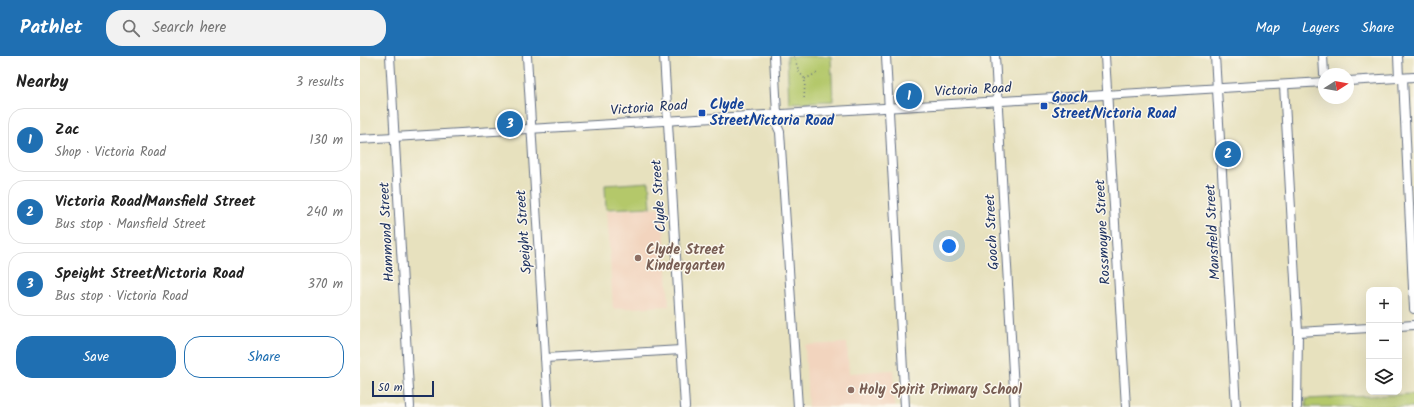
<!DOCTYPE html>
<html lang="en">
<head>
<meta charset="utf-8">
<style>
	body { margin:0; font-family:Kalam,sans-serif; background:#f2f2f2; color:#222 }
	.controls { position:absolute; right:12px; bottom:12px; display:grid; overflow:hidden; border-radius:8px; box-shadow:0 4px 16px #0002 }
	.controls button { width:36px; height:36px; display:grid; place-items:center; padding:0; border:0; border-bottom:1px solid #e0e0e0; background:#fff; color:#222; font:20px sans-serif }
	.compass { position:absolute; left:958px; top:12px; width:36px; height:36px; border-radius:50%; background:#fff; box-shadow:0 4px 16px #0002; rotate:79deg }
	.scale { position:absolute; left:12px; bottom:10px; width:62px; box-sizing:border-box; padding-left:4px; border:2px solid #1b2f5e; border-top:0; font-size:11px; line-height:14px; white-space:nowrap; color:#1b2f5e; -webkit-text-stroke:3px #fbf7ec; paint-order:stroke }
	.you { position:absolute; left:589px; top:190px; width:14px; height:14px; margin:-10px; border:3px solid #fff; border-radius:50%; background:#1a73e8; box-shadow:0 0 0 6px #1a73e833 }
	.badge { display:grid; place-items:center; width:26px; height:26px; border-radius:50%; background:#1f6fb2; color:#fff; font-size:13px; font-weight:700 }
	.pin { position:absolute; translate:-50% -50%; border:2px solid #fff; box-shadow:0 1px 4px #0006 }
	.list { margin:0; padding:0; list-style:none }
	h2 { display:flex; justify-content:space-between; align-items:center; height:52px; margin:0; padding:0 16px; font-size:17px }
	h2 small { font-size:13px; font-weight:400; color:#767676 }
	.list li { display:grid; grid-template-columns:26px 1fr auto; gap:12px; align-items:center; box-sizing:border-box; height:64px; margin:0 8px 8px; padding:0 8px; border:1px solid #e0e0e0; border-radius:16px }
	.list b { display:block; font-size:15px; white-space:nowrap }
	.list p { margin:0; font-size:13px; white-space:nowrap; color:#767676 }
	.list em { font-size:13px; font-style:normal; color:#767676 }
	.actions { display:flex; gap:8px; padding:12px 16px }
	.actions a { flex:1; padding:9px 0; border:1px solid #1f6fb2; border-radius:16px; text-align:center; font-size:14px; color:#1f6fb2 }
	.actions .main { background:#1f6fb2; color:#fff }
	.icon { flex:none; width:22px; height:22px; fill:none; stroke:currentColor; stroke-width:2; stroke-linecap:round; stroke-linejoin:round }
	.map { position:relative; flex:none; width:1054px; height:351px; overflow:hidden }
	header { display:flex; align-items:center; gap:24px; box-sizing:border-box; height:56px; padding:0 20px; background:#1f6fb2; color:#fff }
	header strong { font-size:19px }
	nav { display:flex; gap:22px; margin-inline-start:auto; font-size:14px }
	.search { width:280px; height:36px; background:#f2f2f2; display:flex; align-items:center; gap:10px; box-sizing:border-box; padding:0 14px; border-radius:16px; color:#767676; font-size:15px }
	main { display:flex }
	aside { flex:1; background:#fff }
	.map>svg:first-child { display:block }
</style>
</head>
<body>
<header>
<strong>Pathlet</strong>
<div class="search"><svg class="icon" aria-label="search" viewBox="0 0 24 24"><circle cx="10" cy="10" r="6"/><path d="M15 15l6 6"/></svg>Search here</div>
<nav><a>Map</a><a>Layers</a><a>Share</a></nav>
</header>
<main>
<aside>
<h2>Nearby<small>3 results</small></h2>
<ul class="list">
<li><span class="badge">1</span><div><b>Zac</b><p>Shop · Victoria Road</p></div><em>130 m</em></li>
<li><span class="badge">2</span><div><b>Victoria Road/Mansfield Street</b><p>Bus stop · Mansfield Street</p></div><em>240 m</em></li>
<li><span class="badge">3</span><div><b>Speight Street/Victoria Road</b><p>Bus stop · Victoria Road</p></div><em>370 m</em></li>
</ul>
<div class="actions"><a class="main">Save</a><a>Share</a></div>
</aside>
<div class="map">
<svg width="1054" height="351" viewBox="0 0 1054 351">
	<rect width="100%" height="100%" fill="#fbf7ec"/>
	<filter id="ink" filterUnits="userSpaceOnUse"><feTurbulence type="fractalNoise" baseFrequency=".025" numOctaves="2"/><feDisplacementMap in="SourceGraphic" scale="8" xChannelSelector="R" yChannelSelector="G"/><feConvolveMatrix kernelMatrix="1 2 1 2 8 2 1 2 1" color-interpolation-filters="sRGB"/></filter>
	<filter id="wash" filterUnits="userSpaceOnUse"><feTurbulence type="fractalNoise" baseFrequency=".012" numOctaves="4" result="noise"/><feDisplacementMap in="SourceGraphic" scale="16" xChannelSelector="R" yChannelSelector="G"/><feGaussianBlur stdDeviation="0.9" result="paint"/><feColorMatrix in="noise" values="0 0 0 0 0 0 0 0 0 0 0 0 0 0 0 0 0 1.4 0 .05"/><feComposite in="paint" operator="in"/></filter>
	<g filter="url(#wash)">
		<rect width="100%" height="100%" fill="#e7e1be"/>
		<!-- built -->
		<g fill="#f2d4be">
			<path d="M303 151 309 250 253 253 247 155Z"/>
			<path d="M487 287 489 317 533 314 535 351H448L445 289Z"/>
		</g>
		<!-- green -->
		<g fill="#b4c86b" stroke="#687c64">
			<path d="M427 0H471L473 45 429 47Z"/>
			<path d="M289 126 291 151 246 153 245 129Z"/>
			<path d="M1054 338V351H946V343Z"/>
		</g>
	</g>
	<g filter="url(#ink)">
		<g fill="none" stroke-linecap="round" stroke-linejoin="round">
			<defs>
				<g id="minor">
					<path d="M30 0 50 351"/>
					<path d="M167 0 188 351"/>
					<path d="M304 0 325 351"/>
					<path d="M414 0 417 58"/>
					<path d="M526 0 545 351"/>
					<path d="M635 0 655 351"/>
					<path d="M745 0 766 351"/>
					<path d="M855 0 876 351"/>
					<path d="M963 0 964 18"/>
					<path d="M1038 0 1039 22"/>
					<path d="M1043 22 1054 253"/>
					<path d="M988 25 1054 21"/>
					<path d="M924 29 938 276 937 351"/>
					<path d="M407 59 415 65 420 76 438 351"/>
					<path d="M0 83 964 26"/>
					<path d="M1039 270 1054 269"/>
					<path d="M938 276 1009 272"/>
					<path d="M185 302 321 294"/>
				</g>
			</defs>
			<!-- minor casing -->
			<use href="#minor" stroke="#626d80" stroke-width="10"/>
			<!-- path -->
			<g stroke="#626d80" stroke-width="1.5" stroke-dasharray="1 3" stroke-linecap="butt">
				<path d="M434 0 439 16 445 23 444 45"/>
				<path d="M445 23 459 16"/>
			</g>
			<!-- minor -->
			<use href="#minor" stroke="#fff" stroke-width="8"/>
		</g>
	</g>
	<!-- markers -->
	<g fill="#1a4fb4" stroke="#fbf7ec" stroke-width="1.5">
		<rect x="680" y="46" width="8" height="8" rx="2"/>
		<rect x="338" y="53" width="8" height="8" rx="2"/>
	</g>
	<g fill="#8d6e63" stroke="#fbf7ec" stroke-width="1.5">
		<circle cx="278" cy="202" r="4"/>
		<circle cx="491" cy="334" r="4"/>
	</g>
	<g text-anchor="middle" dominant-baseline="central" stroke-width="3" stroke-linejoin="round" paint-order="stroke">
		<!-- street labels -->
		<g font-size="14" fill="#1b2f5e" stroke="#fbf7ec">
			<text transform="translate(613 34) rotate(-3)">Victoria Road</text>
			<text transform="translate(289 52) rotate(-4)">Victoria Road</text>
			<text transform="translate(299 140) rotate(-94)">Clyde Street</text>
			<text transform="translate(27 176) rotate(-93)">Hammond Street</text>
			<text transform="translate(164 176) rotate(-94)">Speight Street</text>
			<text transform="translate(632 176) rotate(-93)">Gooch Street</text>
			<text transform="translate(743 176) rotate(-93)">Rossmoyne Street</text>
			<text transform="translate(853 176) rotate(-93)">Mansfield Street</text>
		</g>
		<!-- transit labels -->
		<g font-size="14" font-weight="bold" fill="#164399" stroke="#fbf7ec" text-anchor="start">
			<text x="692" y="42">Gooch<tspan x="692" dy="16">Street/Victoria Road</tspan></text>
			<text x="350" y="49">Clyde<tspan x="350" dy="16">Street/Victoria Road</tspan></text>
		</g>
		<!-- education labels -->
		<g font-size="14" font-weight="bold" fill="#785e54" stroke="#fbf7ec" text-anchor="start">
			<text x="286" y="194">Clyde Street<tspan x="286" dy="16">Kindergarten</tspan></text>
			<text x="499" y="334">Holy Spirit Primary School</text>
		</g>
	</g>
</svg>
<div class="controls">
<button>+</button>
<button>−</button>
<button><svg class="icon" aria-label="layers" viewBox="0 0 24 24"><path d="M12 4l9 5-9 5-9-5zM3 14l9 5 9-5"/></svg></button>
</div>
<svg class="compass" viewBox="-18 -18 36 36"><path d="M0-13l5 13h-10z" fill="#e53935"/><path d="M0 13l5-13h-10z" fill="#767676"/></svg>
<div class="scale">50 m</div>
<div class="you"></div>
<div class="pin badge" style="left:549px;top:40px">1</div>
<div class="pin badge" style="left:868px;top:98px">2</div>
<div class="pin badge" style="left:150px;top:68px">3</div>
</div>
</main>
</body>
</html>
